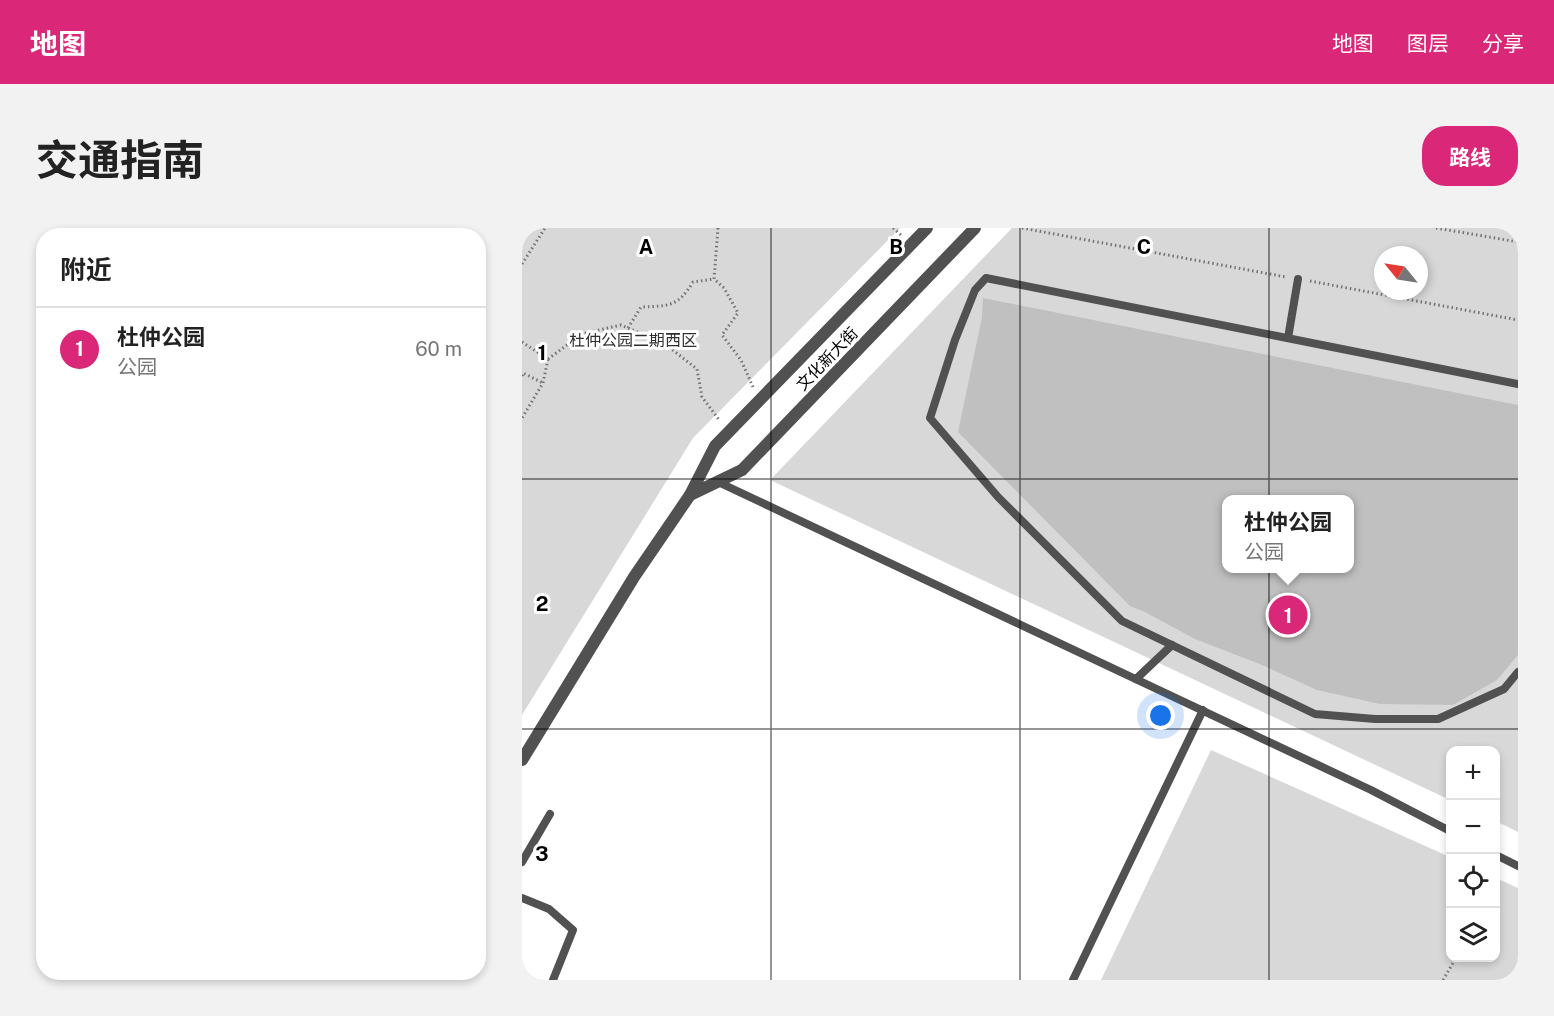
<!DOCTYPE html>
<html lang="zh">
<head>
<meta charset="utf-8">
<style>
	body { margin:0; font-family:"Public Sans","Noto Sans SC",sans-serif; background:#f2f2f2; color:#222 }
	.controls { position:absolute; right:18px; bottom:18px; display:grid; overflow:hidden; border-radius:12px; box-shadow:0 3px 9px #0003 }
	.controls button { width:54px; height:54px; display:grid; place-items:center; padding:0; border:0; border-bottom:2px solid #e0e0e0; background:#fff; color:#222; font:30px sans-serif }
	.compass { position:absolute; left:852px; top:18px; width:54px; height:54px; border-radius:50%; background:#fff; box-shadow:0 3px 9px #0003; rotate:300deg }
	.you { position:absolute; left:639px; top:488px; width:21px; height:21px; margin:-15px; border:4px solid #fff; border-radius:50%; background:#1a73e8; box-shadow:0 0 0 9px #1a73e833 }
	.badge { display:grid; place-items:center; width:39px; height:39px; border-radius:50%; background:#db2777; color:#fff; font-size:20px; font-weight:700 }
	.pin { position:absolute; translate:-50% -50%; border:3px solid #fff; box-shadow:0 2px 6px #0006 }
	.popup { position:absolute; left:700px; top:267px; width:132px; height:78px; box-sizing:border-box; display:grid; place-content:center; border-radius:12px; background:#fff; filter:drop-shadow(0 2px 4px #0005); font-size:20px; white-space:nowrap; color:#767676 }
	.popup b { font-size:22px; color:#222 }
	.popup::after { content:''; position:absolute; left:50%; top:100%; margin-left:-12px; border:12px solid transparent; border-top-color:#fff }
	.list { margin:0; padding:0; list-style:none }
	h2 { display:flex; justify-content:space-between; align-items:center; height:78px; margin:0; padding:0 24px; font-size:26px }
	h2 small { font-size:20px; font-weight:400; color:#767676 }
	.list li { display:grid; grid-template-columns:39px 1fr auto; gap:18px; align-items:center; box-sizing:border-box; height:84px; padding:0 24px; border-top:2px solid #e0e0e0 }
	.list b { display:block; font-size:22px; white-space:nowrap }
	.list p { margin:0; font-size:20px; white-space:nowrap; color:#767676 }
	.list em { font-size:20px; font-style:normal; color:#767676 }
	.icon { flex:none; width:33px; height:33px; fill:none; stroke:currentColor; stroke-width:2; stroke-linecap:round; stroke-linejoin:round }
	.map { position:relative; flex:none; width:996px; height:752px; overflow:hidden; border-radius:24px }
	header { display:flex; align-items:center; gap:36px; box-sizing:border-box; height:84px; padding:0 30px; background:#db2777; color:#fff }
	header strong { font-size:28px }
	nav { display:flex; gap:33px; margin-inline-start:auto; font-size:21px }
	.intro { display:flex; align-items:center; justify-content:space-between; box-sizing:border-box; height:144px; padding:0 36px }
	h1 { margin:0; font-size:42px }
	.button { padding:15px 27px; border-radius:24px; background:#db2777; color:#fff; font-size:21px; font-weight:700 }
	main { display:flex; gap:36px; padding:0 36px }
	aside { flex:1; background:#fff; border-radius:24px; box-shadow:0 3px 9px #0003 }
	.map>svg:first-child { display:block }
</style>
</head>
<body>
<header>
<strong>地图</strong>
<nav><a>地图</a><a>图层</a><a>分享</a></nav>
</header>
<div class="intro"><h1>交通指南</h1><a class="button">路线</a></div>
<main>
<aside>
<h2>附近<small></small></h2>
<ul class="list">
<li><span class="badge">1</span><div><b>杜仲公园</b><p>公园</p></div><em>60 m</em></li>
</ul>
</aside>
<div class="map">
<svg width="996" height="752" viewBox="0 0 996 752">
	<rect width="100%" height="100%" fill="#fff"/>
	<!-- green -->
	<g fill="#d8d8d8" fill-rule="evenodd">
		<path d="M12 0H378L171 210 0 487V12Z"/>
		<path d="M490 0H996V604L974 593V522H928V572L248 252ZM861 27H897V63H861ZM704 272H828V340H704Z"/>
		<path d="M689 522 928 629V730H974V650L996 660V752H579Z"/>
	</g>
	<!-- building -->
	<path fill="#c0c0c0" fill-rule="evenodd" d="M461 70 996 177V427L975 452 931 477 858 476 795 462 740 437 673 411 623 384 608 378 436 204 460 89ZM704 272H828V340H704Z"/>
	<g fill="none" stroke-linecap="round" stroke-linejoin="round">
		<!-- path -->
		<g stroke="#737373" stroke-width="3" stroke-dasharray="1.5 3" stroke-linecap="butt">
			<path d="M196 0 192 51 202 60 216 85 200 107 219 132 231 159"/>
			<path d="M371 0 379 7"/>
			<path d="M500 0 764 49"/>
			<path d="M914 0 996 14"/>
			<path d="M0 36 23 0"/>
			<path d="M788 53 996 92"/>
			<path d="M106 100 119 79C146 78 156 79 171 54L192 51"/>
			<path d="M0 114 26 131 21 155 0 190"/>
			<path d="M26 131 60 106 99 97 143 116 175 141 180 169 198 193"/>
			<path d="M0 148 1 145 21 155"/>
			<path d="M921 752 934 730"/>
		</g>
		<!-- service -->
		<g stroke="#515151" stroke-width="8">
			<path d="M766 110 776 51"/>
			<path d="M996 156 464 50 453 62 433 112 408 190 476 269 600 393 793 486 853 491H916L982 461 996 444"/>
			<path d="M196 254 849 562 928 603"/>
			<path d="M614 451 650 417"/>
			<path d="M974 627 996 638"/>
			<path d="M0 634 28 586"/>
			<path d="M0 670 27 681 51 702 31 752"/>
			<path d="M551 752 681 482"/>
		</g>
		<!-- tertiary -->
		<g stroke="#515151" stroke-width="12">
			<path d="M168 267 220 242 453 0"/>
			<path d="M0 532 112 349 168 267 193 218 405 0"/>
		</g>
	</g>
	<!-- grid -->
	<path fill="none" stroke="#000" stroke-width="1.5" stroke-opacity="0.55" d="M249 0V752M498 0V752M747 0V752M0 251H996M0 501H996"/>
	<g text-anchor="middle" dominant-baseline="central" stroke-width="6" stroke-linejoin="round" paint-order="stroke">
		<!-- park labels -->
		<g font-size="16" fill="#2f2f2f" stroke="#fff">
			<text x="111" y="112">杜仲公园二期西区</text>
		</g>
		<!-- street labels -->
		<g font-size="16" fill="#000" stroke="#fff">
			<text transform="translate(305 131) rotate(-46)">文化新大街</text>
		</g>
	</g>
	<g font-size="20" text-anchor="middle" font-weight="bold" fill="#000" stroke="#fff" stroke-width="6" stroke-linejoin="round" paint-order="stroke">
		<text x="124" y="26">A</text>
		<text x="374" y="26">B</text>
		<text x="622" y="26">C</text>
		<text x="20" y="132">1</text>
		<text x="20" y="383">2</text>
		<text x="20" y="633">3</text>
	</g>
</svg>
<div class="controls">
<button>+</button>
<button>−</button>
<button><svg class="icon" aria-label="locate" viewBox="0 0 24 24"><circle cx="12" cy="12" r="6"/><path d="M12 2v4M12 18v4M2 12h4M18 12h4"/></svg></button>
<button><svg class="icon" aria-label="layers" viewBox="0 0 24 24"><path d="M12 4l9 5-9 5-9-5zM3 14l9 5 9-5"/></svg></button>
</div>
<svg class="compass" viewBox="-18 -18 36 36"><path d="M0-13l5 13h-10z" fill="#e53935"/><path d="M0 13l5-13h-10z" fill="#767676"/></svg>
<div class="you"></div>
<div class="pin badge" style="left:766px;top:387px">1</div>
<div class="popup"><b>杜仲公园</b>公园</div>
</div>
</main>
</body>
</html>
